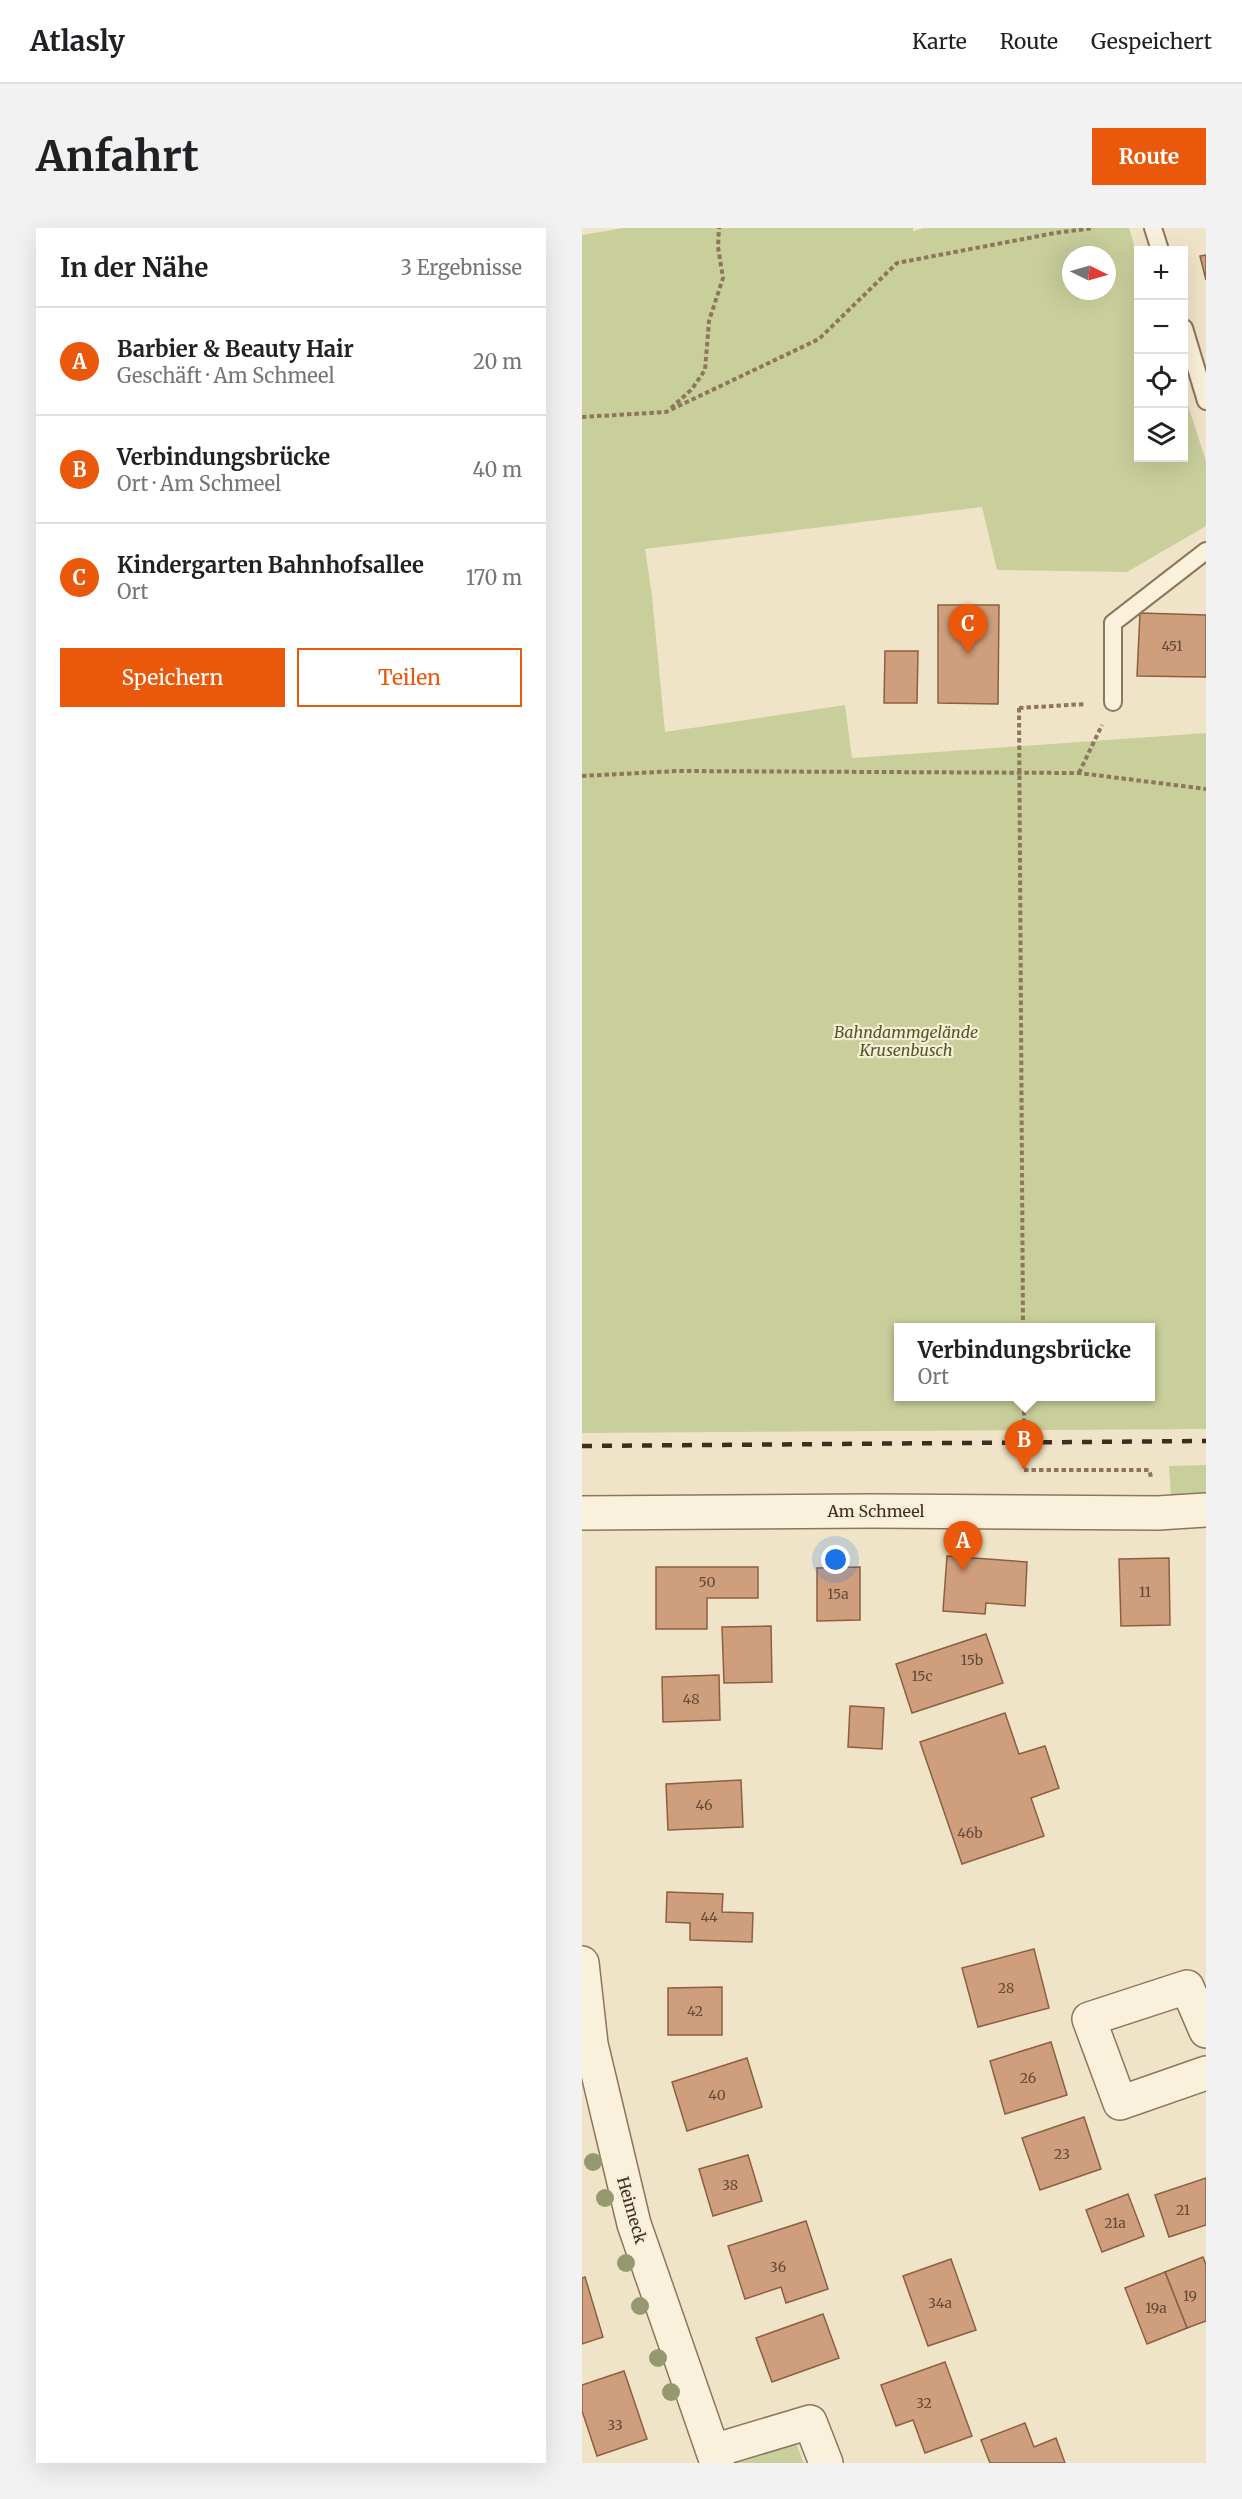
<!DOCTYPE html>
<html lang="de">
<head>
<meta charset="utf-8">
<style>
	body { margin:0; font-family:Merriweather,serif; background:#f2f2f2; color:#202124 }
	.controls { position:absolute; right:18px; top:18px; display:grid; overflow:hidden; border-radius:0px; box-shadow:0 6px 24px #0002 }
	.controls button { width:54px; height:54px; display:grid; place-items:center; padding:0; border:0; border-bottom:2px solid #e0e0e0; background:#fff; color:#202124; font:30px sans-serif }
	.compass { position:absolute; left:480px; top:18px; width:54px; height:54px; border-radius:50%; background:#fff; box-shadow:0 6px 24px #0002; rotate:95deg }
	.you { position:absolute; left:254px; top:1332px; width:21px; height:21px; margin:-15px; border:4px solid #fff; border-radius:50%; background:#1a73e8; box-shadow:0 0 0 9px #1a73e833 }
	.badge { display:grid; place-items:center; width:39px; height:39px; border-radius:50%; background:#ea580c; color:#fff; font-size:20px; font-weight:700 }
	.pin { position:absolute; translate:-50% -50px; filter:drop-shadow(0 2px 3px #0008) }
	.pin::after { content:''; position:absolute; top:32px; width:21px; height:18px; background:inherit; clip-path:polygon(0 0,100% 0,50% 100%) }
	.popup { position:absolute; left:312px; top:1095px; width:261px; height:78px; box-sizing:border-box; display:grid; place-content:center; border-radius:0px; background:#fff; filter:drop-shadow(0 2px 4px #0005); font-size:20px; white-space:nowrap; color:#757577 }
	.popup b { font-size:22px; color:#202124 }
	.popup::after { content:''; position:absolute; left:50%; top:100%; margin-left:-12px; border:12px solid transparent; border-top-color:#fff }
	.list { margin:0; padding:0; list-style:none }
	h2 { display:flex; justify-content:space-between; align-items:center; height:78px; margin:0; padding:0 24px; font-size:26px }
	h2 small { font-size:20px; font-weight:400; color:#757577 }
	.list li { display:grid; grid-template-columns:39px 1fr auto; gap:18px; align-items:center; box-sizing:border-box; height:108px; padding:0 24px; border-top:2px solid #e0e0e0 }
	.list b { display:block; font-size:22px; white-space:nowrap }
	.list p { margin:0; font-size:20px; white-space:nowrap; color:#757577 }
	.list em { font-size:20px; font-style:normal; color:#757577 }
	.actions { display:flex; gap:12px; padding:18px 24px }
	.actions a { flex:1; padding:14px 0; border:2px solid #ea580c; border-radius:0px; text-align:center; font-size:21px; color:#ea580c }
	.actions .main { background:#ea580c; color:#fff }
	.icon { flex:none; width:33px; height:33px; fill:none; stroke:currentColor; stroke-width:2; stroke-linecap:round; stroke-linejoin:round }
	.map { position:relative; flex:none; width:624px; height:2235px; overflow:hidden; border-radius:0px }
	header { display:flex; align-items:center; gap:36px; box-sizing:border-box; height:84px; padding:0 30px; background:#fff; border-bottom:2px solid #e0e0e0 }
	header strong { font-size:28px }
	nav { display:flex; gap:33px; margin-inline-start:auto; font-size:21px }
	.intro { display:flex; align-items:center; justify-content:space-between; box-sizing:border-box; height:144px; padding:0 36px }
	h1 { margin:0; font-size:42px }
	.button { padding:15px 27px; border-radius:0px; background:#ea580c; color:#fff; font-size:21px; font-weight:700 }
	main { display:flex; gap:36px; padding:0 36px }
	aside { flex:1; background:#fff; border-radius:0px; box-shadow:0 6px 24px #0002 }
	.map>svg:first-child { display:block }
</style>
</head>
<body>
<header>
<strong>Atlasly</strong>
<nav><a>Karte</a><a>Route</a><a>Gespeichert</a></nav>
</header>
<div class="intro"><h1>Anfahrt</h1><a class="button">Route</a></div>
<main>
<aside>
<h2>In der Nähe<small>3 Ergebnisse</small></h2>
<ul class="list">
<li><span class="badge">A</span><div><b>Barbier &amp; Beauty Hair</b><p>Geschäft · Am Schmeel</p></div><em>20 m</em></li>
<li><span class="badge">B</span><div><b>Verbindungsbrücke</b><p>Ort · Am Schmeel</p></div><em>40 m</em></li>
<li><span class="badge">C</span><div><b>Kindergarten Bahnhofsallee</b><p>Ort</p></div><em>170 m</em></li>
</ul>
<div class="actions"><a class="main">Speichern</a><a>Teilen</a></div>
</aside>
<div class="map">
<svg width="624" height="2235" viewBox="0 0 624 2235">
	<rect width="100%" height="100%" fill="#f0e4c8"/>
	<!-- green -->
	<g fill="#c9cf9b" fill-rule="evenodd">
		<path d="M41 0H331V3L342 0H547L556 29V230H602V165L624 233V298L545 344 415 342 400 279 63 321 70 368 83 504 263 477 270 530 624 505V1201L0 1205V7ZM489 27H525V63H489ZM316 1100H568V1168H316Z"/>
		<path d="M624 1237V1268H589L587 1238Z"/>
		<path d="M213 2213 222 2235H154L153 2231Z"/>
	</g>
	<!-- building -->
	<g fill="#cf9f7d" stroke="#8d5f41" stroke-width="1.5">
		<path d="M624 27V52L618 28Z"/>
		<path d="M356 377H417L416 476 356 475Z"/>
		<path d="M558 385 624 387V449L555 448Z"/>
		<path d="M303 423H336L335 475H302Z"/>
		<path d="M365 1328 445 1334 443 1378 404 1375 403 1386 361 1383Z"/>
		<path d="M587 1330 588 1397 539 1398 537 1331Z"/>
		<path d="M74 1339H176V1370H125V1401H74Z"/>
		<path d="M278 1339V1392L235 1393V1340Z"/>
		<path d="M189 1398 190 1454 142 1455 140 1399Z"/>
		<path d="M404 1406 421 1455 330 1485 314 1436Z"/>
		<path d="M137 1447 138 1492 81 1494 80 1449Z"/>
		<path d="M268 1478 302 1480 300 1521 266 1519Z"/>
		<path d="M423 1485 437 1526 463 1518 477 1560 449 1570 462 1608 380 1636 338 1514Z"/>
		<path d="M159 1552 161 1599 86 1602 84 1556Z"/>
		<path d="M85 1664 141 1666 140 1684 171 1685 170 1714 108 1712V1695L84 1694Z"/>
		<path d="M452 1721 467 1780 396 1799 380 1740Z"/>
		<path d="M140 1759V1807H86V1760Z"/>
		<path d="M469 1814 485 1867 423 1886 408 1833Z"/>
		<path d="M165 1830 180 1879 105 1903 90 1854Z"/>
		<path d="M502 1889 519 1941 458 1962 440 1910Z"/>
		<path d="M166 1927 180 1973 131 1988 117 1941Z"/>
		<path d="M624 1950V1997L587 2009 573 1967Z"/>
		<path d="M546 1966 562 2008 520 2024 504 1982Z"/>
		<path d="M224 1993 246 2061 204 2075 199 2059 163 2071 146 2018Z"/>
		<path d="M621 2029 624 2037V2093L605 2100 583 2044Z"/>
		<path d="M369 2031 394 2102 346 2118 321 2048Z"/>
		<path d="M583 2044 605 2100 565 2116 543 2060Z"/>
		<path d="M3 2049 21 2109 0 2116V2050Z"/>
		<path d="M241 2086 257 2130 190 2154 174 2110Z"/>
		<path d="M363 2134 390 2208 343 2225 331 2192 314 2198 299 2157Z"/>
		<path d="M42 2143 65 2211 15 2228 0 2183V2157Z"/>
		<path d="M443 2195 452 2219 474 2210 483 2235H408L399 2212Z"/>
	</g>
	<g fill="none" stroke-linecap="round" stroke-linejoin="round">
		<defs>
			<g id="service">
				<path d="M571 0 578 22"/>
				<path d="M602 100 624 173"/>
				<path d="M531 474V395L624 323"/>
			</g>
			<g id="minor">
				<path d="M0 1285 290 1283 576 1285 624 1282"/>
				<path d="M0 1735 9 1816 52 1996 135 2235"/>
				<path d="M624 1803 605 1759 507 1791 538 1875 624 1845"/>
				<path d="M131 2223 228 2194 244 2235"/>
			</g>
		</defs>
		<!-- service casing -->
		<use href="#service" stroke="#8d765c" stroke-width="20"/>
		<!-- minor casing -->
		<use href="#minor" stroke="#8d765c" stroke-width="36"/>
		<!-- path -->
		<g stroke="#8d765c" stroke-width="4" stroke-dasharray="4.5 3" stroke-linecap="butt">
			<path d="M89 180 110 161 123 142 127 93 141 50 136 19 137 0"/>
			<path d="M0 189 84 184 237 111 315 35 473 5 512 0"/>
			<path d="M437 480 504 476"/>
			<path d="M497 545 520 497"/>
			<path d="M0 548 95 543 497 545 624 561"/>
			<path d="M442 1242H567L569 1249"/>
		</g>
		<!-- service -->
		<use href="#service" stroke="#faf1dc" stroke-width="16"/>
		<!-- minor -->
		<use href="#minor" stroke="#faf1dc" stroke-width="33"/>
		<!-- rail -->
		<path stroke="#3d2e20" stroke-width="4.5" stroke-dasharray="10 10" stroke-linecap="butt" d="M0 1218 624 1213"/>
		<!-- path-bridge -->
		<g stroke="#8d765c" stroke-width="4" stroke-dasharray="4.5 3" stroke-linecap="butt">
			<path d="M437 480 441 1100"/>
			<path d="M442 1168V1242"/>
		</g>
	</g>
	<!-- trees -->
	<g fill="#96986f">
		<circle cx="11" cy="1934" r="9"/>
		<circle cx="23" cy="1970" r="9"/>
		<circle cx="44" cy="2035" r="9"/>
		<circle cx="58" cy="2078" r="9"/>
		<circle cx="76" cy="2130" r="9"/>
		<circle cx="89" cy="2164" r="9"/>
	</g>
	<g text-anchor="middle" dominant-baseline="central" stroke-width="4.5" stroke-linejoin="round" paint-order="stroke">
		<!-- number labels -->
		<g font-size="14" fill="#624a37">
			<text x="590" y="418">451</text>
			<text x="125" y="1354">50</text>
			<text x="563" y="1364">11</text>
			<text x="256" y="1366">15a</text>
			<text x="390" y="1432">15b</text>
			<text x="340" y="1448">15c</text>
			<text x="109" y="1471">48</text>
			<text x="122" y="1577">46</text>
			<text x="388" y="1605">46b</text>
			<text x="127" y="1689">44</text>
			<text x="424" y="1760">28</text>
			<text x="113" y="1783">42</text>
			<text x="446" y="1850">26</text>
			<text x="135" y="1867">40</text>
			<text x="480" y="1926">23</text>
			<text x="148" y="1957">38</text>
			<text x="601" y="1982">21</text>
			<text x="533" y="1995">21a</text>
			<text x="196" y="2039">36</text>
			<text x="608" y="2068">19</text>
			<text x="358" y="2075">34a</text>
			<text x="574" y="2080">19a</text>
			<text x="342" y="2175">32</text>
			<text x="33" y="2197">33</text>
		</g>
		<!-- park labels -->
		<g font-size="16" font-style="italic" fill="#4d5a26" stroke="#f7eed8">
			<text x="324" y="804">Bahndammgelände<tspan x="324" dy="18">Krusenbusch</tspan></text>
		</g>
		<!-- street labels -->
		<g font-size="16" fill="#3d2e20" stroke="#f7eed8">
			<text x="294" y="1283">Am Schmeel</text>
			<text transform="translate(50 1982) rotate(74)">Heimeck</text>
		</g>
	</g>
</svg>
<div class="controls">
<button>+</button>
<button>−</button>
<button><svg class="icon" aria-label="locate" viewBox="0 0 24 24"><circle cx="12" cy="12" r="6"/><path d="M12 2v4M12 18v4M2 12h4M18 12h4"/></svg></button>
<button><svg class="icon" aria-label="layers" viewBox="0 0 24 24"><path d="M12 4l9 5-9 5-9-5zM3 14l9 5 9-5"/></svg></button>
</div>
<svg class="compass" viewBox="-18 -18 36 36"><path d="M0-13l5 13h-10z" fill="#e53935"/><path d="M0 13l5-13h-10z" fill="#757577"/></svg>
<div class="you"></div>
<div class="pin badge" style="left:381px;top:1343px">A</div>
<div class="pin badge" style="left:442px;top:1242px">B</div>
<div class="popup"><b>Verbindungsbrücke</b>Ort</div>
<div class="pin badge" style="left:386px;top:426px">C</div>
</div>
</main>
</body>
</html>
